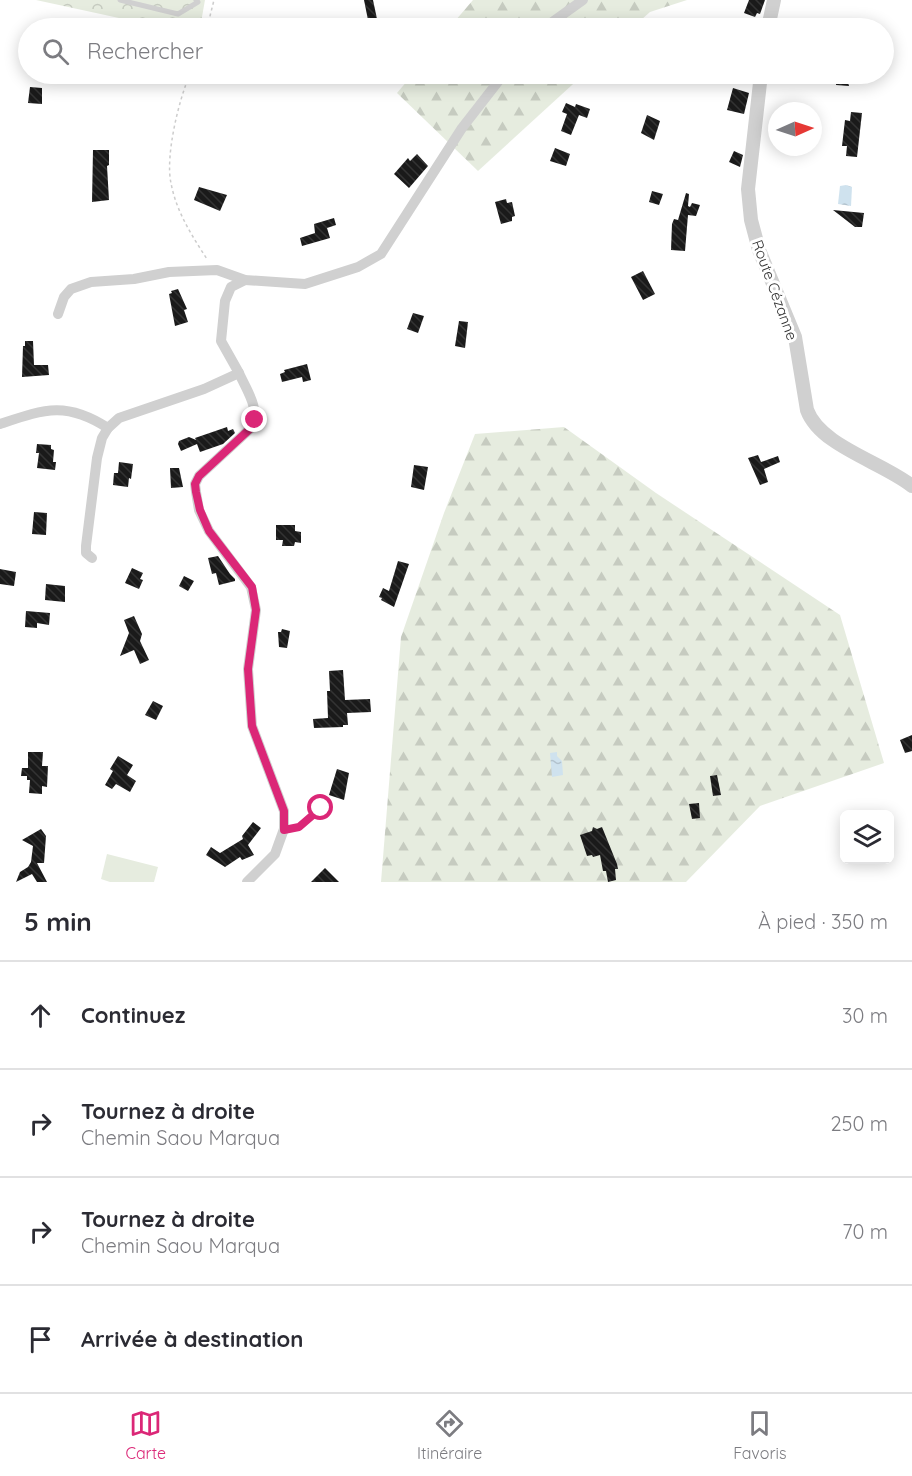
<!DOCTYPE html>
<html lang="fr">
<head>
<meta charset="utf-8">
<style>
	body { margin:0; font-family:Quicksand,sans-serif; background:#f2f2f3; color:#2b2b33 }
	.controls { position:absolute; right:18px; bottom:18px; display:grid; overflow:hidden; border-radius:9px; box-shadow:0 3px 15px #0003 }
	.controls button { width:54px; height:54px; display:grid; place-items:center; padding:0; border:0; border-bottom:2px solid #e1e1e2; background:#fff; color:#2b2b33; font:30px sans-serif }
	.compass { position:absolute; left:768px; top:102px; width:54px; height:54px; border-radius:50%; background:#fff; box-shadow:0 3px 15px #0003; rotate:87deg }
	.stop { position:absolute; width:18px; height:18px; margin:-14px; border:4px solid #db2777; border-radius:50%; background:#fff }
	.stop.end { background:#db2777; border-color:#fff; box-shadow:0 2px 6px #0008 }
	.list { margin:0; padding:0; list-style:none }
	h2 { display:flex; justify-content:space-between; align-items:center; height:78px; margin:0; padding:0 24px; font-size:26px }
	h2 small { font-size:20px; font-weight:400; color:#7c7c81 }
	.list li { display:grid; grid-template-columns:39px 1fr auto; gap:18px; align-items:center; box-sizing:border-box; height:108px; padding:0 24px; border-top:2px solid #e1e1e2 }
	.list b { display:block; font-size:22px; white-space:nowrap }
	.list p { margin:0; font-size:20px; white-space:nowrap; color:#7c7c81 }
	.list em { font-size:20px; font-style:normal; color:#7c7c81 }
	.icon { flex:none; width:33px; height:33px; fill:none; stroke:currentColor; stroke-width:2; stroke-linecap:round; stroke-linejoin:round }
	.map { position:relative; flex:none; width:912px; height:882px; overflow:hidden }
	.search { position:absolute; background:#fff; box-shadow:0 3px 15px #0003; left:18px; right:18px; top:18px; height:66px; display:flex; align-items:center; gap:15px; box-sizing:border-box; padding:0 21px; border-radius:33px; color:#7c7c81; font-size:22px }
	.sheet { height:510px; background:#fff }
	nav { display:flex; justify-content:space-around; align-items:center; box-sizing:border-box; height:84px; border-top:2px solid #e1e1e2; background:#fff; font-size:16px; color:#7c7c81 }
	nav a { display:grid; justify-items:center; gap:3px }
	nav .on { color:#db2777 }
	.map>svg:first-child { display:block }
</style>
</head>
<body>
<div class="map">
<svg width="912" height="882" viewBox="0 0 912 882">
	<defs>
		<pattern id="forest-firs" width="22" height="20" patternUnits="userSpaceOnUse" patternTransform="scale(1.5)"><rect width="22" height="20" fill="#e6ecdf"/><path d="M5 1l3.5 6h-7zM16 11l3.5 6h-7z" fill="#c6cbc0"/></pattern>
		<pattern id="park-crowns" width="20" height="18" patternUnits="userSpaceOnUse" patternTransform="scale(1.5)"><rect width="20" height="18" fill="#e6ecdf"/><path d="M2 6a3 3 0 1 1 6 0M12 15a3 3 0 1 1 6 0" fill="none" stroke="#c6cbc0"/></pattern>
		<pattern id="water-ripples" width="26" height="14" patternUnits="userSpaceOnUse" patternTransform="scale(1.5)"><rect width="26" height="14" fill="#cfe2ee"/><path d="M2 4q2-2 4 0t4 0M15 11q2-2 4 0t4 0" fill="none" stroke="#b2c2cd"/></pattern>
		<pattern id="building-back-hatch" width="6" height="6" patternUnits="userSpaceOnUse" patternTransform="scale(1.5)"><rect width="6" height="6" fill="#1a1a1a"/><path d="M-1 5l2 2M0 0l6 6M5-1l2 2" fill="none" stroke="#333"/></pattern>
	</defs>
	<rect width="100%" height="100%" fill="#fff"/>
	<!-- forest -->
	<g fill="url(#forest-firs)">
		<path d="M473 0H687L650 12 632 28H449Z"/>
		<path d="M413 74H584L478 171 397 93Z"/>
		<path d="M564 427 656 493 840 615 884 763 760 806 686 882H381L401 637 444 513 475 434Z"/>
	</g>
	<!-- park -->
	<path fill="url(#park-crowns)" d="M36 0H205L200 28H165Z"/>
	<!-- garden -->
	<path fill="#e6ecdf" d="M107 854 158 867 154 882H110L101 879Z"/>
	<!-- water -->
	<g fill="url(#water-ripples)">
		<path d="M846 185 852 187 851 206 838 204 840 186Z"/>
		<path d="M557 752V756L562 761 563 775 552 777 550 753Z"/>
	</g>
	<!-- building -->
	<g fill="url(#building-back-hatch)">
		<path d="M364 0H373L377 19 368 20Z"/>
		<path d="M749 0H765L760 14 757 13 755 17 744 13Z"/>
		<path d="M837 74H846L849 86 836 85Z"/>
		<path d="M30 87 42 88V104L28 103Z"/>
		<path d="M733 88 749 93 744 114 727 110Z"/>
		<path d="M566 103 575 107 576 104 590 109 587 118 579 115 571 135 561 131 567 114 562 112Z"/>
		<path d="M851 112 862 113 857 157 846 156 847 146H842L845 120 850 121Z"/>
		<path d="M647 115 660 121 654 140 641 133Z"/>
		<path d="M555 148 570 154 566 166 550 161Z"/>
		<path d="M93 150H109V165L107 166 109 200 92 202Z"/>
		<path d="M734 151 743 155 740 167 729 162Z"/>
		<path d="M417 154 428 166 409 188 394 174 408 158 410 161Z"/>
		<path d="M199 187 227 195 220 211 194 200Z"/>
		<path d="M652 191 663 194 659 205 649 202Z"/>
		<path d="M686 193 689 194 688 206 690 207 692 203 700 205 696 216 688 215 685 251 671 250 672 224 674 219 678 220Z"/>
		<path d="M506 199 507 203 512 202 515 216 512 217V221L501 224 495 202Z"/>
		<path d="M833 210 864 213 862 227H855Z"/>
		<path d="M334 218 336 225 327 228 330 238 302 246 300 238 315 233 314 224Z"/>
		<path d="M643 271 655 294 643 300 631 277Z"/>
		<path d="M178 289 187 309 184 310 188 322 175 326 169 294 172 293 171 291Z"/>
		<path d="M413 313 424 316 418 333 407 329Z"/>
		<path d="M459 321 468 322 465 348 455 346Z"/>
		<path d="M25 341H33L34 365H48L49 375 22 377 23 346H25Z"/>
		<path d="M307 364 311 380 303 382 302 377 282 382 280 374 285 372 284 370Z"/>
		<path d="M227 427 228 431 233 429 235 433 223 444 200 452 197 444 181 451 178 444 179 441 189 437 196 440 195 438Z"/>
		<path d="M37 444 51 445V449L54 450 53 462H56L55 470 37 468 39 453H36Z"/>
		<path d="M758 455 761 462 778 456 780 462 764 469 768 482 760 485 748 458Z"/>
		<path d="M119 462 133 464 131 479 129 478 128 487 113 485 114 473H118Z"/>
		<path d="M414 465 428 467 424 490 411 487Z"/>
		<path d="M170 468H179L183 487 171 488Z"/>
		<path d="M34 512 47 513 46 535 32 534Z"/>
		<path d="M276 525H295V531L301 532V543L295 542 294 546H282L283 540H276Z"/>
		<path d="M218 556 230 574 235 579V581L219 585 216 573 212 574 208 558Z"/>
		<path d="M398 561 409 564 394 607 381 600 382 598 379 597 383 588 389 591Z"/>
		<path d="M132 568 143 573 140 579 143 580 139 589 125 583Z"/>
		<path d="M0 569 16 572 14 586 0 584Z"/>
		<path d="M184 576 194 581 188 591 179 586Z"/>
		<path d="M46 584 65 586V602L45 600Z"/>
		<path d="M26 611 50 613 49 625 37 623V628L25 627Z"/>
		<path d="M134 616 142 634 140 641 149 660 140 664 134 650 120 656 129 633 124 620Z"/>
		<path d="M282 629 290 631 287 648 279 647 278 632H281Z"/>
		<path d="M343 670 345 700 370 699 371 712 347 713 348 725H343V727L314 728 313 719 328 718 327 691H330L329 671Z"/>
		<path d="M153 701 163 706 156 720 145 715Z"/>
		<path d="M912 735V751L905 753 900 740Z"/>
		<path d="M28 752H43L42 766H48L47 787 42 786V794L29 793 30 780H27V776H21L22 768H28Z"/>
		<path d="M118 756 133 765 127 775 136 781 130 792 116 784 112 789 105 785 113 771 110 769Z"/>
		<path d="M337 769 349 773 344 800 329 795Z"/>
		<path d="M717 775 721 795 713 796 710 776Z"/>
		<path d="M699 803 700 818 692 819 689 804Z"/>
		<path d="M253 822 261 828 248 845 254 855 242 860 240 857 225 867 206 855 211 847 220 853 243 839 242 836Z"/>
		<path d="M593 827 597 829 602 827 617 864 618 869H615L616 880 608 882 606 871H603L600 855 593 857 592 855 587 856 580 835 592 831Z"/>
		<path d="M41 829 46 836 44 863H37L47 882H37L32 874 16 882 20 872 28 867 31 862 33 846 22 840Z"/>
		<path d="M325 868 339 882H311Z"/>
	</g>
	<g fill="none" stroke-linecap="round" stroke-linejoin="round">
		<!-- path -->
		<g stroke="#cdcdcd" stroke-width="1.5" stroke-dasharray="3 3" stroke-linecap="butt">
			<path d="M207 28 214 0"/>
			<path d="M190 74C179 99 165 156 171 183 176 211 192 236 207 259"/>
			<path d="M296 828 308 821 321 809"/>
		</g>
		<!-- service -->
		<path stroke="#d0d0d0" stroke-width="5" d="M120 0 178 14 198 2 196 0"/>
		<!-- minor -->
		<g stroke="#d0d0d0" stroke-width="10">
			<path d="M544 28 583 0"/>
			<path d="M58 314 64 297 71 289 91 282 134 279 169 272 217 270 245 280 305 284 358 267 381 254 462 128 504 74"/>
			<path d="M239 373C247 391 260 408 252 427L199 476 195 484 196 492 199 510 209 531 251 587 256 610 248 669 252 726 284 811V829L275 854 247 882"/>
			<path d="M0 424C45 409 66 401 108 428"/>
			<path d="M92 558 86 553V546L97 458 102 438 108 428 119 418 204 389 239 373 221 341 225 301 231 287 245 280"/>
		</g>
		<!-- tertiary -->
		<g stroke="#d0d0d0" stroke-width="14">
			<path d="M768 28 774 0"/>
			<path d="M761 74 748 189 751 220 759 250 795 337 807 410C820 446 882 462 912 486"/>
		</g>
	</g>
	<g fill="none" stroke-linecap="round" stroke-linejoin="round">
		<!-- route -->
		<path stroke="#db2777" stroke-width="8" d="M255 420 252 427 199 476 195 484 196 492 200 510 209 531 252 587 256 610 248 669 252 726 284 811V830L299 827 321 808"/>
	</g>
	<g text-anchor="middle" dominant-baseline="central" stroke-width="6" stroke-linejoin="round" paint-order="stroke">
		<!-- street labels -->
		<g font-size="15" fill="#333" stroke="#fff">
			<text transform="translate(775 290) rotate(70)">Route Cézanne</text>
		</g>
	</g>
</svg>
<div class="controls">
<button><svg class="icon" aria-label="layers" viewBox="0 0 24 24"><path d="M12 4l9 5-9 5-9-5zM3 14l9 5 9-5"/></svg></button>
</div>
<svg class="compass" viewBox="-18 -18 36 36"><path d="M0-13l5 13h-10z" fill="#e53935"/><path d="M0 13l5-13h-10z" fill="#7c7c81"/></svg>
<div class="stop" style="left:321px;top:808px"></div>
<div class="stop end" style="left:255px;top:420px"></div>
<div class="search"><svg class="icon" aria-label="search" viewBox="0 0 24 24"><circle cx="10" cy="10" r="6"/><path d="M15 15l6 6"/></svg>Rechercher</div>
</div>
<section class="sheet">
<h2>5 min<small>À pied · 350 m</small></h2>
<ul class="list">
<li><svg class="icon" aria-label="ahead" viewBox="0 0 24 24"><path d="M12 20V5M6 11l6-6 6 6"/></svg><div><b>Continuez</b></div><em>30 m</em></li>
<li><svg class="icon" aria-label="right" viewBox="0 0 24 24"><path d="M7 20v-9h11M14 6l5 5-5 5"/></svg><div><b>Tournez à droite</b><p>Chemin Saou Marqua</p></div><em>250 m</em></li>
<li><svg class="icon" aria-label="right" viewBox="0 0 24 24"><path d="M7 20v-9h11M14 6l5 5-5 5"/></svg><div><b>Tournez à droite</b><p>Chemin Saou Marqua</p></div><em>70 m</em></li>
<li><svg class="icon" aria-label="arrive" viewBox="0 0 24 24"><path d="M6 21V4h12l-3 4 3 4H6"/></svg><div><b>Arrivée à destination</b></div></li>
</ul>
</section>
<nav>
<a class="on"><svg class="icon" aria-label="map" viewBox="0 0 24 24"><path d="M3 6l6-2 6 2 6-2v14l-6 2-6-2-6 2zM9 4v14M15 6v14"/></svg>Carte</a>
<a><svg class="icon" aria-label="directions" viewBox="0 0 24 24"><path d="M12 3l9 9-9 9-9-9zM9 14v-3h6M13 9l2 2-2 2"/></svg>Itinéraire</a>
<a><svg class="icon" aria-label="saved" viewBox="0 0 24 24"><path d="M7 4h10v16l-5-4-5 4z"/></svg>Favoris</a>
</nav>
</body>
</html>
